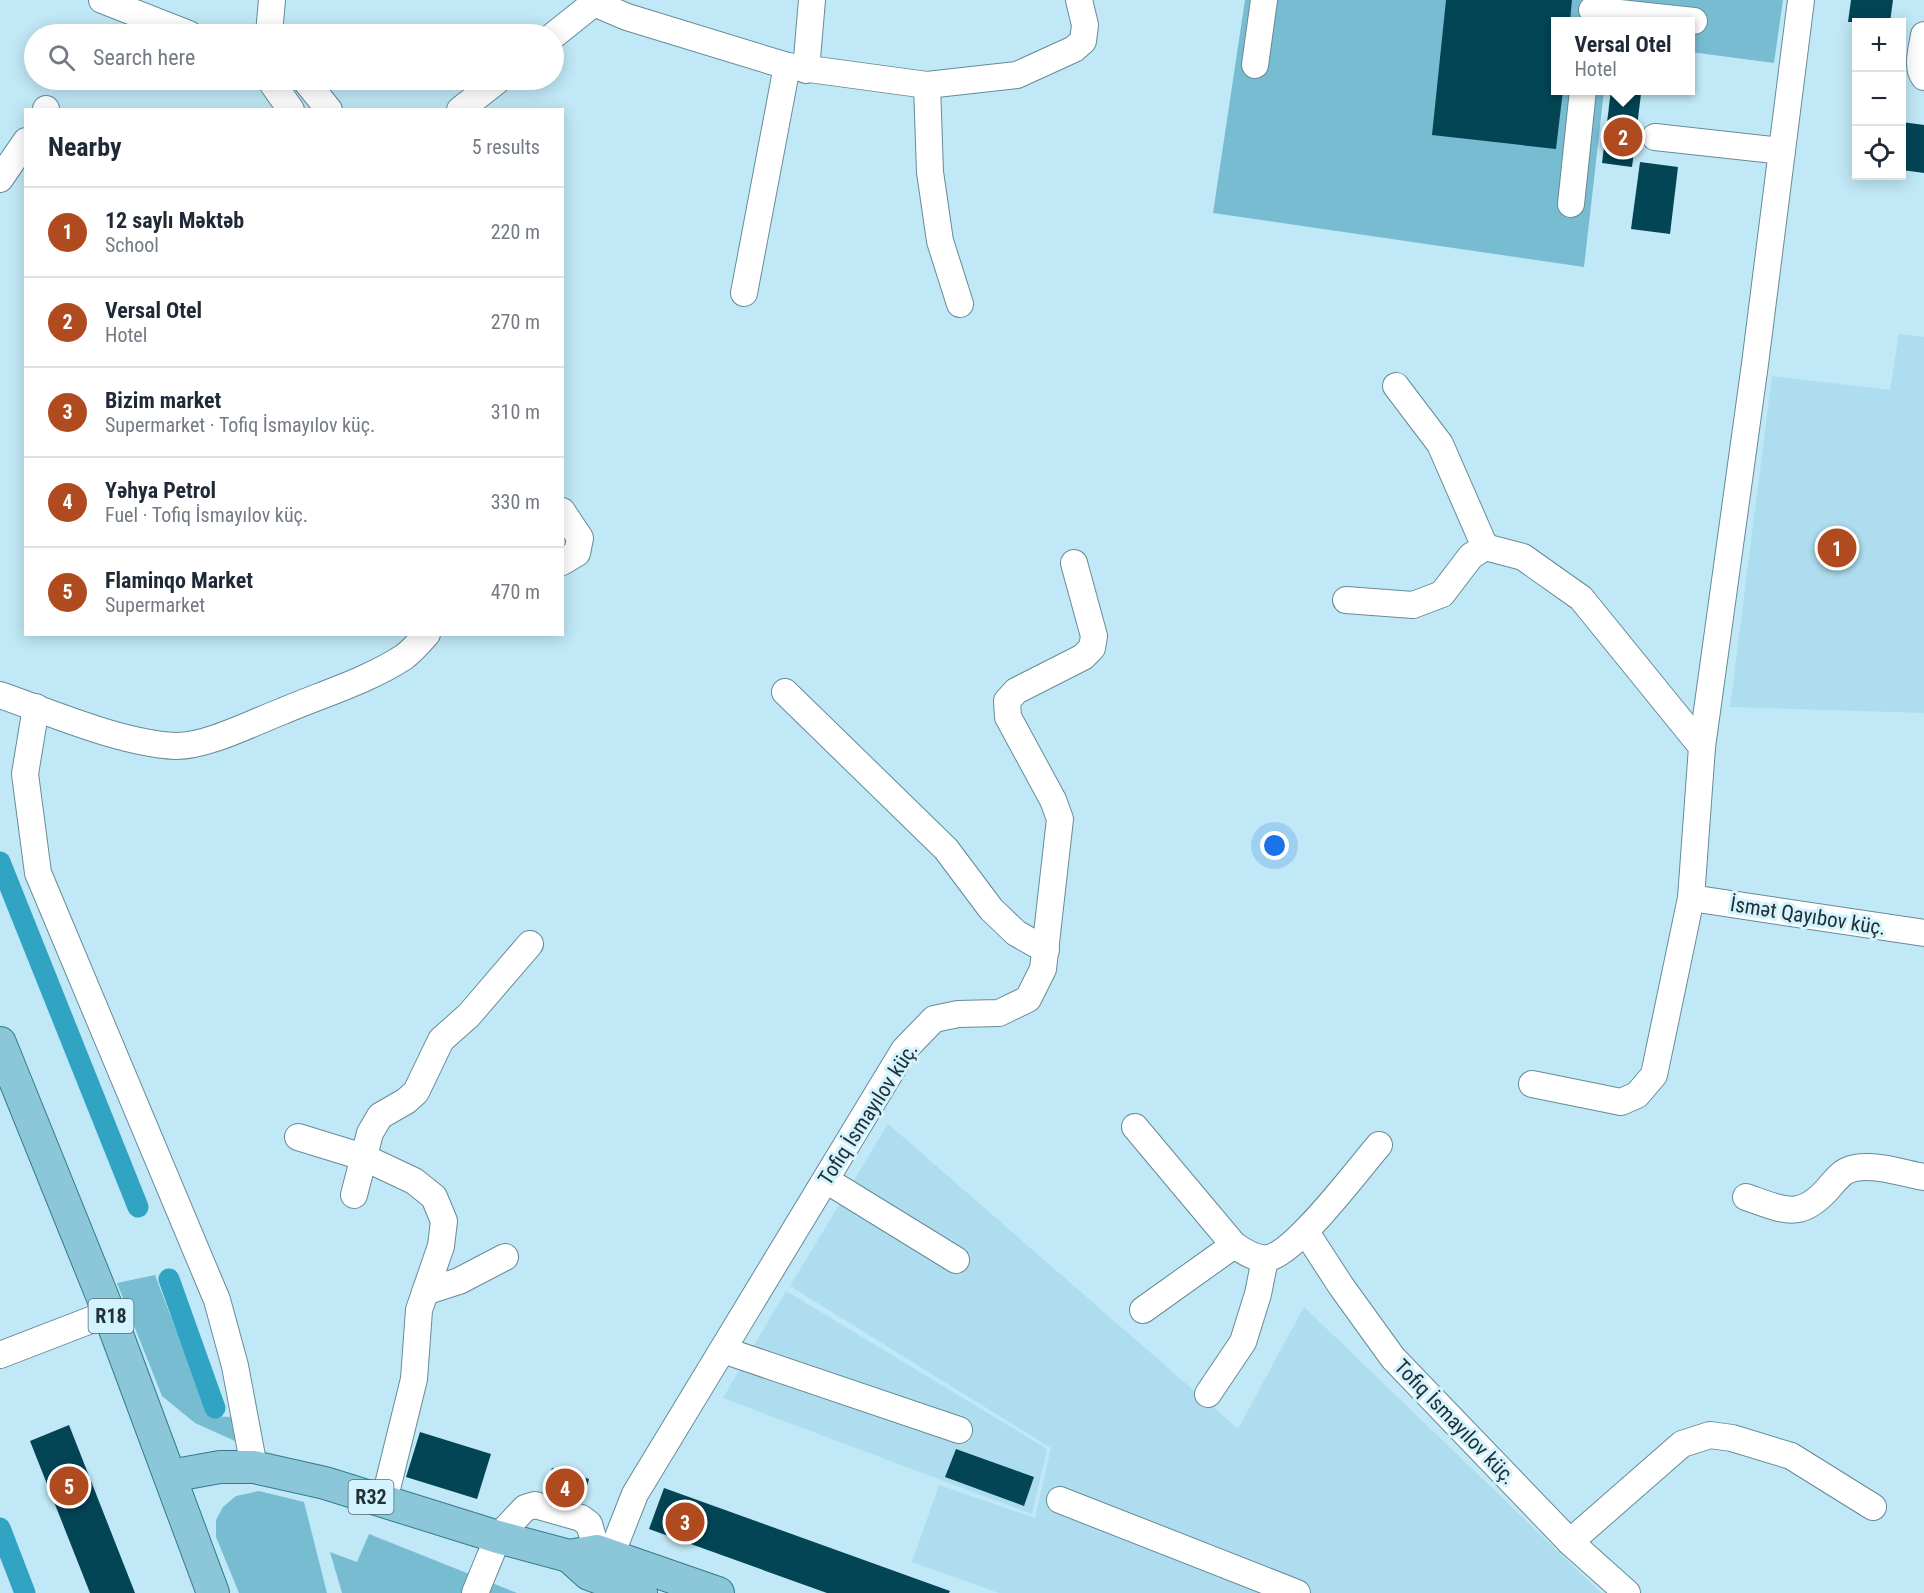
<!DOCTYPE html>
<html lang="en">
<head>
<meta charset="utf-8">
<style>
	body { margin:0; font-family:"Roboto Condensed",sans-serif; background:#f2f2f3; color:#1f2937 }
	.controls { position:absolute; right:18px; top:18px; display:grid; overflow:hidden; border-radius:0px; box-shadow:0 3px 15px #0003 }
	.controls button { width:54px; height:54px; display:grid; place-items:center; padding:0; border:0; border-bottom:2px solid #e0e1e3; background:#fff; color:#1f2937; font:30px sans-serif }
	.you { position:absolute; left:1275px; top:846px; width:21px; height:21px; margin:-15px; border:4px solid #fff; border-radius:50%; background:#1a73e8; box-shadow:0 0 0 9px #1a73e833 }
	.badge { display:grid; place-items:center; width:39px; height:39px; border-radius:50%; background:#b04a1f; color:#fff; font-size:20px; font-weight:700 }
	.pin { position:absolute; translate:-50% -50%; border:3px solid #fff; box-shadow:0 2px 6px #0006 }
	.popup { position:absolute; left:1551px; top:17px; width:144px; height:78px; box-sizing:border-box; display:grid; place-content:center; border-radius:0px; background:#fff; filter:drop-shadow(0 2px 4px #0005); font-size:20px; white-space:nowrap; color:#747a83 }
	.popup b { font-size:22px; color:#1f2937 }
	.popup::after { content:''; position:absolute; left:50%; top:100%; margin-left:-12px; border:12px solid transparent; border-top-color:#fff }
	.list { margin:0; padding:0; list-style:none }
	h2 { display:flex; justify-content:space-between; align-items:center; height:78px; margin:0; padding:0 24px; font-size:26px }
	h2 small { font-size:20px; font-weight:400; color:#747a83 }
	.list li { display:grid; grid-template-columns:39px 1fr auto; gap:18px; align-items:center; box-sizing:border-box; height:90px; padding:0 24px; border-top:2px solid #e0e1e3 }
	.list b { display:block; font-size:22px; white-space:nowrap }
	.list p { margin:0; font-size:20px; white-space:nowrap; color:#747a83 }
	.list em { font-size:20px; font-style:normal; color:#747a83 }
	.icon { flex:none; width:33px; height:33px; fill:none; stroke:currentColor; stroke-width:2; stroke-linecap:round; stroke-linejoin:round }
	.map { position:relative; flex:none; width:1924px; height:1593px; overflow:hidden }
	.search { position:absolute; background:#fff; box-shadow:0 3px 15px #0003; left:24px; top:24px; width:540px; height:66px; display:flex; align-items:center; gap:15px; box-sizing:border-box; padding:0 21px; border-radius:33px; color:#747a83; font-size:22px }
	.panel { position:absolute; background:#fff; box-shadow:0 3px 15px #0003; left:24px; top:108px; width:540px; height:528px; border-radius:0px }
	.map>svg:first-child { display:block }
</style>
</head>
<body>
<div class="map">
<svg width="1924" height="1593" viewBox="0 0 1924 1593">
	<rect width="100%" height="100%" fill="#c0e8f6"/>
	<!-- built -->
	<g fill="#adddee">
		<path d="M1899 334 1924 337V713L1730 707 1772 376 1890 390Z"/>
		<path d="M888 1124 1238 1429 1304 1307 1601 1593H999L912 1562 939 1485 1035 1518 1051 1448 790 1286Z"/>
		<path d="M786 1291 1047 1449 1032 1514 723 1398Z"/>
	</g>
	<!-- green -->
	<g fill="#78bcd2">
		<path d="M1245 0H1783L1774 63 1691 52 1690 21H1556V90L1604 91 1584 267 1213 213Z"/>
		<path d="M155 1275 209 1416 231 1417 235 1441 195 1423 162 1396 117 1283Z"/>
		<path d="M259 1491 304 1502 327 1593H239L216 1537V1520L223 1507 236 1496Z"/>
		<path d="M369 1534 517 1593H342L330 1552 357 1562Z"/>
	</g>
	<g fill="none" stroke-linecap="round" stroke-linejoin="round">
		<!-- canal -->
		<g stroke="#31a3c3" stroke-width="21">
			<path d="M0 862 138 1207"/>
			<path d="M169 1279 215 1408"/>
			<path d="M0 1528 25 1593"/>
		</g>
	</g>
	<!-- building -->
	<g fill="#034555">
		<path d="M1446 0H1572L1570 21H1556V90H1563L1556 149 1432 135Z"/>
		<path d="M1851 0H1893L1890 22H1848Z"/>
		<path d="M1611 90 1641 94 1632 167 1602 163Z"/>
		<path d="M1902 122 1924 125V173L1902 170Z"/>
		<path d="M1640 162 1678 167 1670 234 1631 229Z"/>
		<path d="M69 1425 135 1593H90L30 1441Z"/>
		<path d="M420 1432 491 1454 477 1499 406 1477Z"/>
		<path d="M956 1449 1034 1477 1024 1506 945 1477Z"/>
		<path d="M552 1468 589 1479 582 1503 544 1492Z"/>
		<path d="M664 1488 950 1591 949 1593H827L649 1529Z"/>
	</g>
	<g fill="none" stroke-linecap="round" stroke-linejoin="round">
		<defs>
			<g id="minor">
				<path d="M102 0 189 34"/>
				<path d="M592 0 594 3 627 17 787 66 927 85 1017 75 1074 49 1083 41 1085 25 1079 0"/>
				<path d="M1592 10 1694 21"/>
				<path d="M266 34 269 33 272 0"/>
				<path d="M554 35 594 3"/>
				<path d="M1924 35C1922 48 1916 66 1924 77"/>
				<path d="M1255 65 1264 0"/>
				<path d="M806 70 812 0"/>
				<path d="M270 80 291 110"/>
				<path d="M305 80 329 110"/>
				<path d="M927 85 930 172 940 241 960 304"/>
				<path d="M46 110V109"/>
				<path d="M460 110 498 80"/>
				<path d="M1655 137 1782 151"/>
				<path d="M0 179 26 141"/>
				<path d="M1571 204 1583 90"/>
				<path d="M744 293 787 66"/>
				<path d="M1396 386 1440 444 1485 547"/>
				<path d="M562 511 580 538 577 553 562 562"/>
				<path d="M1346 600 1413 605 1442 594 1471 556 1485 547 1523 557 1581 598 1702 747 1691 898 1654 1075 1637 1095 1621 1102 1532 1084"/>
				<path d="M785 692 946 849 991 909 1016 933 1046 950"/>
				<path d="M0 695C52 713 120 743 175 746 206 747 254 722 283 711 323 694 367 681 404 657 412 651 420 642 427 634"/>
				<path d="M36 707 25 774 38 873 217 1300 235 1366 254 1467"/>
				<path d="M1702 747 1755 364 1801 0"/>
				<path d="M1691 898 1924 933"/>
				<path d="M1135 1127 1234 1245C1243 1251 1256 1260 1268 1258 1296 1253 1358 1169 1379 1145"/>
				<path d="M298 1137 363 1157 414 1181 434 1197 444 1221 441 1246 419 1310 414 1379 384 1501"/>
				<path d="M826 1180 956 1260"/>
				<path d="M354 1195 370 1133 380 1116 406 1101 416 1092 441 1040 469 1015 530 944"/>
				<path d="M1746 1197C1786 1211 1802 1221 1832 1184 1839 1176 1844 1170 1855 1168 1876 1164 1903 1173 1924 1177"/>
				<path d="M1306 1232 1341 1286 1393 1358 1570 1542 1627 1593"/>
				<path d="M425 1292 459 1281 505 1257"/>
				<path d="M1143 1310 1234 1245"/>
				<path d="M723 1350 959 1430"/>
				<path d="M0 1355 109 1313"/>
				<path d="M1208 1394 1243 1342 1258 1294 1265 1259"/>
				<path d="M1060 1500 1297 1593"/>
				<path d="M1570 1542 1682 1444 1710 1435 1732 1438 1791 1456 1873 1507"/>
				<path d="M605 1574 611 1555 635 1494 904 1050 934 1019 958 1014 999 1013 1028 999 1043 969 1060 819 1053 800 1008 717 1007 701 1016 691 1083 657 1092 648 1094 636 1074 563"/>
				<path d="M475 1593 498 1537 525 1508 535 1505 581 1518 589 1524 597 1551"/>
			</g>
			<g id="major">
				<path d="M0 1043 109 1313 213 1593"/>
				<path d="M170 1476 220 1467H254L325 1483 498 1537 569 1556 597 1551 718 1593"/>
				<path d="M569 1556 589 1574 641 1593"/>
			</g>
		</defs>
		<!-- minor casing -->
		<use href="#minor" stroke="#668b98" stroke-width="28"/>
		<!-- major casing -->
		<use href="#major" stroke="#347a8e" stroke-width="34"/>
		<!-- minor -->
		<use href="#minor" stroke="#fff" stroke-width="26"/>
		<!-- major -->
		<use href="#major" stroke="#8bc7d8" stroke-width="32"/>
	</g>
	<g text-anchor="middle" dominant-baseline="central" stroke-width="6" stroke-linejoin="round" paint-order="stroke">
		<!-- shield labels -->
		<g fill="#d3f3ff" stroke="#566b72" stroke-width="1.5">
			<rect x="88.5" y="1299" width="45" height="34" rx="4.5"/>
			<rect x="348.5" y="1480" width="45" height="34" rx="4.5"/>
		</g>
		<g font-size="20" font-weight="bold" fill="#213136">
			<text x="111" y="1316">R18</text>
			<text x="371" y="1497">R32</text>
		</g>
		<!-- street labels -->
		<g font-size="21" fill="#213136" stroke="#d3f3ff">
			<text transform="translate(1808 916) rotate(9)">İsmət Qayıbov küç.</text>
			<text transform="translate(868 1114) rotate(-57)">Tofiq İsmayılov küç.</text>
			<text transform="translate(1455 1422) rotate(46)">Tofiq İsmayılov küç.</text>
		</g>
	</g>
</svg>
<div class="controls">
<button>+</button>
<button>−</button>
<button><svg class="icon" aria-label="locate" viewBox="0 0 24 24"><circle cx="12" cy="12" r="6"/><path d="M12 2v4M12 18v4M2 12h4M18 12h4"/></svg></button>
</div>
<div class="you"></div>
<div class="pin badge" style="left:1837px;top:548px">1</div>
<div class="pin badge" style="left:1623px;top:137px">2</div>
<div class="popup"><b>Versal Otel</b>Hotel</div>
<div class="pin badge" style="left:685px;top:1522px">3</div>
<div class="pin badge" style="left:565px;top:1488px">4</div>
<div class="pin badge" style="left:69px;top:1486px">5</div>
<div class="search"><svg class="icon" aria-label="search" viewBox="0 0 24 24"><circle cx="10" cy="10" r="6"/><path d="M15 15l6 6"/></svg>Search here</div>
<section class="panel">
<h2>Nearby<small>5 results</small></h2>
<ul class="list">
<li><span class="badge">1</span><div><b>12 saylı Məktəb</b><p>School</p></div><em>220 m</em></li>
<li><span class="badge">2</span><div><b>Versal Otel</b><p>Hotel</p></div><em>270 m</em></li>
<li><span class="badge">3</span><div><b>Bizim market</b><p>Supermarket · Tofiq İsmayılov küç.</p></div><em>310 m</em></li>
<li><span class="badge">4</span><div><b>Yəhya Petrol</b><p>Fuel · Tofiq İsmayılov küç.</p></div><em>330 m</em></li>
<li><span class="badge">5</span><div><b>Flaminqo Market</b><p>Supermarket</p></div><em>470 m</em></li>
</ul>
</section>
</div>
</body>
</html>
